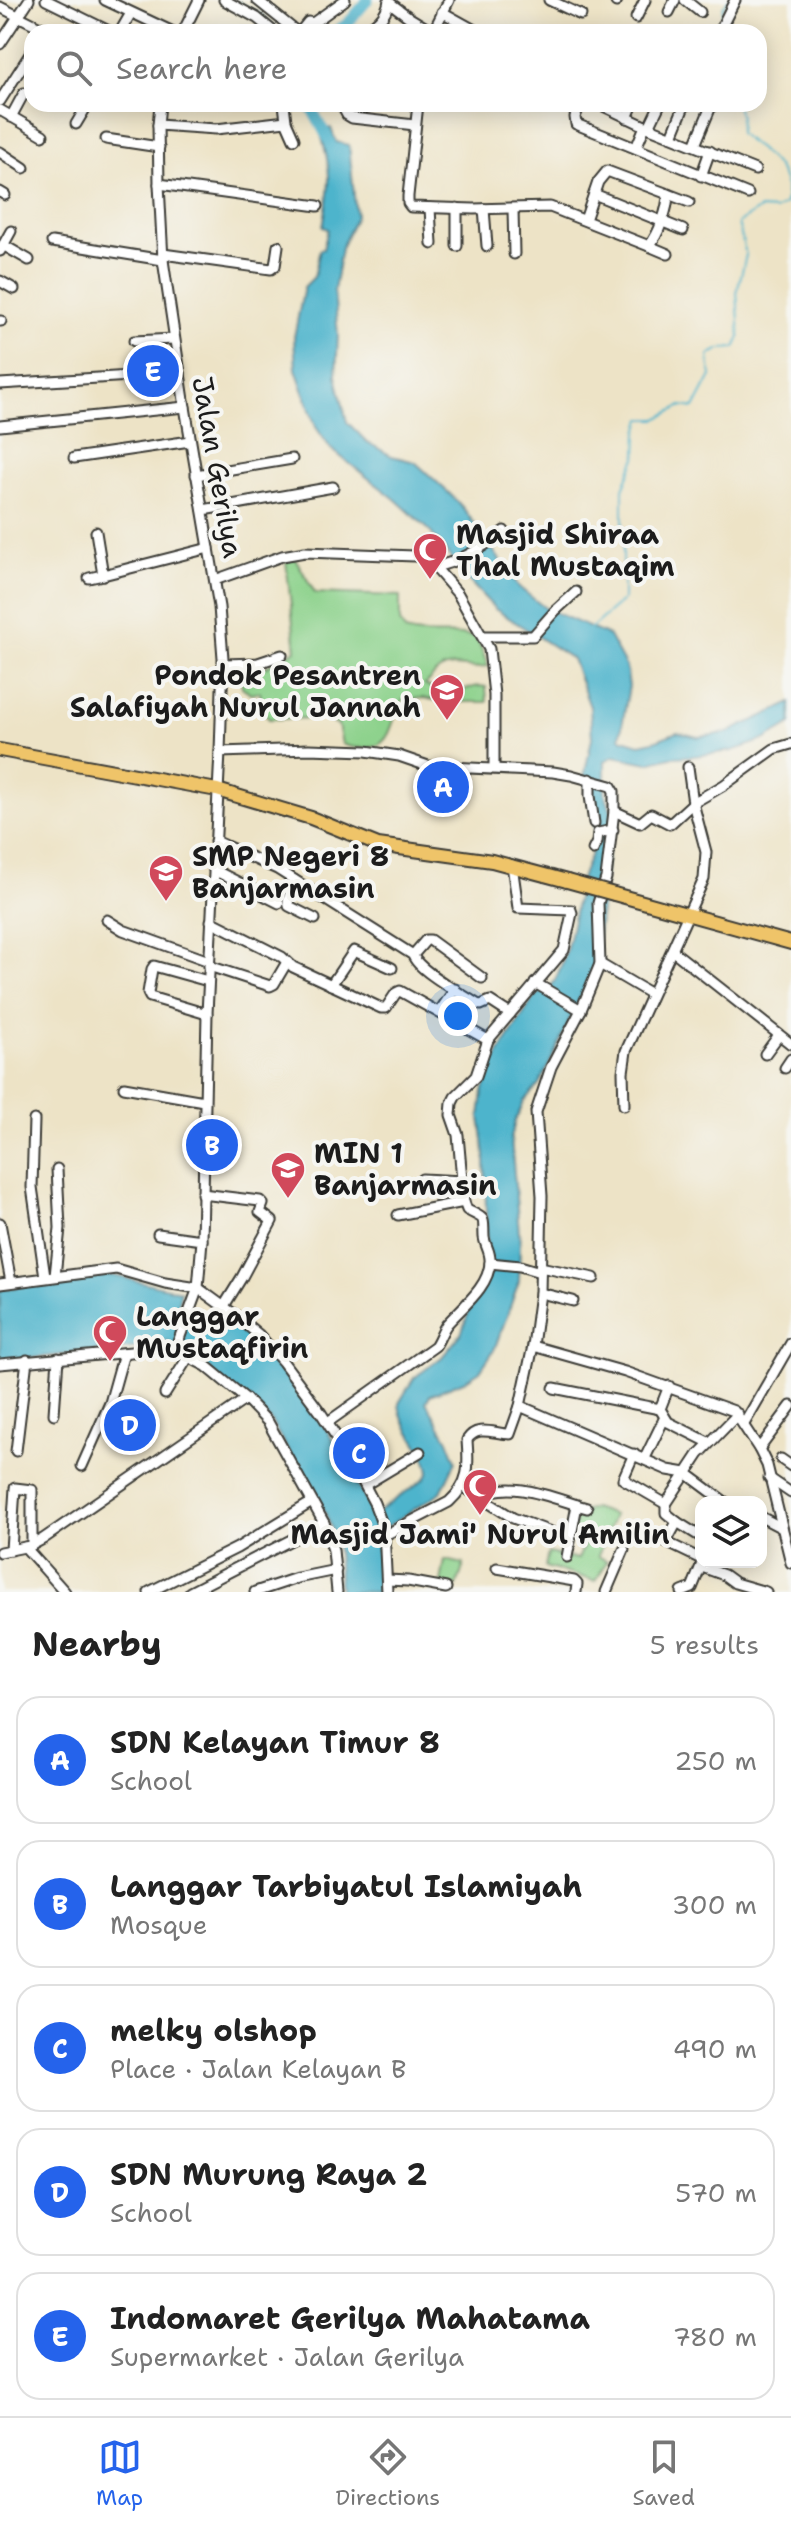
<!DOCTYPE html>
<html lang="en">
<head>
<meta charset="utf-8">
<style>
	body { margin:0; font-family:"Shantell Sans",sans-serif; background:#f2f2f2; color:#222 }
	.controls { position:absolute; right:24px; bottom:24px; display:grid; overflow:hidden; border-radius:16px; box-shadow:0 4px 20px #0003 }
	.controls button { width:72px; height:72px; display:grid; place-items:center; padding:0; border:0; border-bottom:2px solid #e0e0e0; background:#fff; color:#222; font:40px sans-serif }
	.you { position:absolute; left:458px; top:1016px; width:28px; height:28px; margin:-20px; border:6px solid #fff; border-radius:50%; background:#1a73e8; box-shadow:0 0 0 12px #1a73e833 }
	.badge { display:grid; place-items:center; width:52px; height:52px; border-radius:50%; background:#2563eb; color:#fff; font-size:26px; font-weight:700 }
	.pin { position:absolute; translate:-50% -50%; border:4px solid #fff; box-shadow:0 2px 8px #0006 }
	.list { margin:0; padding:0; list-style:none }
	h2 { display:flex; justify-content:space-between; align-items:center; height:104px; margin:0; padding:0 32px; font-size:34px }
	h2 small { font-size:26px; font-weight:400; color:#767676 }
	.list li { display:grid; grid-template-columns:52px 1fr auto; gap:24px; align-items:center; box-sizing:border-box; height:128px; margin:0 16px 16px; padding:0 16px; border:2px solid #e0e0e0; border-radius:24px }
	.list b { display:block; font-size:30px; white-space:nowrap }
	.list p { margin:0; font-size:26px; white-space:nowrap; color:#767676 }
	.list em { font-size:26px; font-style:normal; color:#767676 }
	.icon { flex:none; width:44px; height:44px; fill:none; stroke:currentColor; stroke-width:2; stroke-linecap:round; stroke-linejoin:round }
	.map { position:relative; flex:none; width:791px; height:1592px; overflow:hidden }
	.search { position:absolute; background:#fff; box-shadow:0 4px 20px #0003; left:24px; right:24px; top:24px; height:88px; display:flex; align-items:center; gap:20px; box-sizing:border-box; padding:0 28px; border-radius:24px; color:#767676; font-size:30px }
	.sheet { height:824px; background:#fff }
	nav { display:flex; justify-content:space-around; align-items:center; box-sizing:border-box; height:112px; border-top:2px solid #e0e0e0; background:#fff; font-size:22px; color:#767676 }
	nav a { display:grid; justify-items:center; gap:4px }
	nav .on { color:#2563eb }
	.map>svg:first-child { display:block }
</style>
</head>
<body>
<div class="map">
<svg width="791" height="1592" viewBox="0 0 791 1592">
	<rect width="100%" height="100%" fill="#f6f6f2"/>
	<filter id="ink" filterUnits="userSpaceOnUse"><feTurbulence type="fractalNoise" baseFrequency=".0125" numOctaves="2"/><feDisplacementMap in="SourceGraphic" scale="16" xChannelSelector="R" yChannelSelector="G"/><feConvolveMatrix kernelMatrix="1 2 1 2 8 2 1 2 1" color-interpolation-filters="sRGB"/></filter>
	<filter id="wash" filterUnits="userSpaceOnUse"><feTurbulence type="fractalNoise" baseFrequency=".006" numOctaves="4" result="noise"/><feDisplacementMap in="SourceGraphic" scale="32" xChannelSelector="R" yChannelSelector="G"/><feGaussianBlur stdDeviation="1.8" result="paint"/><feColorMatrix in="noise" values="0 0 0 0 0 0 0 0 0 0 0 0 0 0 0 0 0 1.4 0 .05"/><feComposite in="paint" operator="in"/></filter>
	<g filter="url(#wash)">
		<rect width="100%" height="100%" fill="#ede3c6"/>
		<!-- green -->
		<g fill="#8dd28c" stroke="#547754" stroke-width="2">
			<path d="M295 558 315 593 400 596V622L405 631C429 639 454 630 477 638L488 666C473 672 455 661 440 670 435 673 429 681 425 685 438 691 453 694 466 689 475 687 477 685 486 687L487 702H444L423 698 403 700C390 717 395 746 367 748 358 748 351 748 342 744L338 725 322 718 269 719 263 711 260 692 250 693 242 687 241 677 244 668 265 667 296 650 286 561Z"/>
			<path d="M593 1508 614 1515 598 1556 607 1561 596 1581 545 1567 548 1553 578 1559 588 1537 573 1533 576 1515Z"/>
			<path d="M445 1560 464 1564 457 1586 441 1583Z"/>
		</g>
		<!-- water -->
		<path fill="#4eb4cc" stroke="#356874" stroke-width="2" d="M331 128 336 142 349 145 356 216 341 248 334 291 338 335 336 376 347 422 367 442 392 456 415 462 451 495 463 508 520 588 545 608 609 636 626 667 629 686 620 738 640 744 654 741 677 732 698 737 727 733 791 703V724L764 740 732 751 694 756 671 757 648 763 614 756 605 761V793L612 813 595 960 591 973 548 1067 539 1084 524 1101 515 1121 511 1138 520 1244 519 1281 507 1316 494 1350 480 1371 466 1380 430 1395 426 1402 448 1440 456 1461 441 1492 377 1533 380 1592H340L336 1540 325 1512 270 1420 189 1353 167 1341 154 1346 0 1361V1290L52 1280 111 1275 181 1291 178 1304 209 1318 218 1308 243 1330 283 1373 327 1430 374 1515 425 1478 429 1471C425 1446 400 1427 399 1403L414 1378 442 1357 461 1334 470 1308 487 1279 485 1155 480 1117 483 1091 500 1051 534 998 539 993H547C570 961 572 916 581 879 585 865 594 852 595 837 596 831 587 782 584 777L592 738 590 707 572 659 495 609 469 581 428 529 395 499 331 449 316 427 296 369 294 337 304 287 314 277 320 249H323L328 229 323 227C330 185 333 173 320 131Z"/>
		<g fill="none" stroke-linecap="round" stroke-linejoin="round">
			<!-- stream -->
			<g stroke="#4eb4cc" stroke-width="2">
				<path d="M238 2 261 14 281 32"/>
				<path d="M722 17 723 7 728 0"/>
				<path d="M590 629 623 600V489L637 455 638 432 642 419H657L682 406 694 408 711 376 709 355 720 349 735 348 740 337 737 292 746 255 738 223 760 209 775 210 785 204C791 164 761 154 739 133L740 115 736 104"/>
			</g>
			<!-- river -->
			<g stroke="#4eb4cc" stroke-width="11">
				<path d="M335 32 348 23 368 0"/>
				<path d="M309 104 330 142"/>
			</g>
		</g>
	</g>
	<g filter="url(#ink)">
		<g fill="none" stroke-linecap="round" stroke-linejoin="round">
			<defs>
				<g id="minor">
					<path d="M46 0 111 32"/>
					<path d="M105 0 173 32"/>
					<path d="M224 0 257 18 274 32"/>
					<path d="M257 0 297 32"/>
					<path d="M549 0 581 15"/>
					<path d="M685 0 700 12"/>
					<path d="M389 2 410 18 433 32"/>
					<path d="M616 2 617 0"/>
					<path d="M0 7 50 32"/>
					<path d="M442 12 478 32"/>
					<path d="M669 12 675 0"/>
					<path d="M636 18 645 0"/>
					<path d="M120 32 131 13"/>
					<path d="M183 32 199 0"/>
					<path d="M300 32 308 22 313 23 345 0"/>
					<path d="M360 32C374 27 387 16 389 0"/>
					<path d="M433 32 449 0"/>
					<path d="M719 32 735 0"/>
					<path d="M0 44 29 0"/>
					<path d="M0 101 32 51"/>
					<path d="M160 104 158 125 159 184 163 260 185 407 219 607 223 658 220 752 207 1014 202 1240 198 1288 175 1350"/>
					<path d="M284 104 286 121 294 139"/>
					<path d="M341 104 347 115 352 118 415 125"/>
					<path d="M418 104 408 196V203L411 207 474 209 550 207 649 246C659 234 668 209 668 194L607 171 598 182 585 220"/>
					<path d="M580 104 575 117 576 124 748 194"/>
					<path d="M599 104 645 126 755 170"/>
					<path d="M547 105 548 104"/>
					<path d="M0 110 43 135"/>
					<path d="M11 117 24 93"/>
					<path d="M627 118 633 104"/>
					<path d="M76 124 88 104"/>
					<path d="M158 125 216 129 286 121"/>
					<path d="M649 127 660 104"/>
					<path d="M672 136 685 104"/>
					<path d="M106 139 159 147"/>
					<path d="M695 145 712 104"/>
					<path d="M636 148 645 126"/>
					<path d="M0 152 24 168"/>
					<path d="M701 176 710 151"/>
					<path d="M159 184 318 206"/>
					<path d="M0 192 5 195"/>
					<path d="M594 194 683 230"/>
					<path d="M668 194 689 202"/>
					<path d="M430 208 432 244"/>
					<path d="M484 209 487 246"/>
					<path d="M513 209 514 254"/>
					<path d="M52 242 163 260"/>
					<path d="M3 245 29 260"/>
					<path d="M457 246V208"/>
					<path d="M649 246 668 254"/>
					<path d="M0 251 11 231"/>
					<path d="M163 254 271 269 275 266 278 246"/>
					<path d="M0 281 14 289"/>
					<path d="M0 321H1"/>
					<path d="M134 341 174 339"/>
					<path d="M0 384 180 373"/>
					<path d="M0 426 185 407"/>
					<path d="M74 458 190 441"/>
					<path d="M196 475 292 459"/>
					<path d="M203 510 333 487"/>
					<path d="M96 532 103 575 209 548"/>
					<path d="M434 567C460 562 484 547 504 531"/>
					<path d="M89 578 103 575"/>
					<path d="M215 580 282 556 305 552 415 556 428 559 458 594 489 649 494 695V768"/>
					<path d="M483 636H533L555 611 576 592"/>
					<path d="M223 664 258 663 282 655"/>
					<path d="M220 752 309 749 366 751 399 756 428 766 553 772 571 775 611 786 614 791V811L640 823 651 814 670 824 693 803 724 785 774 749 791 744"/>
					<path d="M590 779V796L594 823"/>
					<path d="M215 841 277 869 413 955C417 970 462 994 477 1004L481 1005 490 1001 510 1014"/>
					<path d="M593 850 597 842 598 833 613 830"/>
					<path d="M214 870 279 903"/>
					<path d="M294 880 288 900 289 906 315 919"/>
					<path d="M107 920 123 930 209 961"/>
					<path d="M211 921 282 957 293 967 381 1008H386L396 993 400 991 488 1040"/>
					<path d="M673 951 791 1044"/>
					<path d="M413 955 426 940H430L482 978"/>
					<path d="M600 964 651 994"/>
					<path d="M209 966 270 986 274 984 287 962"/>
					<path d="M535 983 581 1010"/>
					<path d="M331 985 354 951 392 968"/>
					<path d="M439 1012 455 989"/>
					<path d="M207 1014 150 997 148 993 152 969 154 966 208 981"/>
					<path d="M765 1054 779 1035"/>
					<path d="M785 1068 791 1059"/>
					<path d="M124 1087 204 1101"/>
					<path d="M624 1105 623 1072 626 1051 704 879 706 852 693 803 688 767"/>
					<path d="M34 1120 32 1187 45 1277"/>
					<path d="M422 1179 463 1181"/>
					<path d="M202 1194 260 1201 263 1204 260 1212 272 1221 242 1277 224 1306"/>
					<path d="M398 1215 464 1202"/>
					<path d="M0 1223 11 1282"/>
					<path d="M158 1234 202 1240"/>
					<path d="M490 1263 520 1266 540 1272"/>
					<path d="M540 1267 594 1278"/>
					<path d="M55 1276 60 1228 57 1169"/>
					<path d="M0 1284 116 1269 165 1283 198 1288 235 1315 259 1335 283 1362 321 1413 352 1461 374 1503 384 1529 387 1592"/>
					<path d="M540 1293 573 1301"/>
					<path d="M533 1346 625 1372 734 1411 759 1449 767 1465 791 1563"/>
					<path d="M0 1364 164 1349 175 1350 206 1366 246 1399 268 1422 324 1523 333 1550 337 1592"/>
					<path d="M554 1388 660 1409 669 1386"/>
					<path d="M165 1394 189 1356"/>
					<path d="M520 1406 668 1470 686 1473 725 1502"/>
					<path d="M660 1409 668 1422 708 1442"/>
					<path d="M54 1414 58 1358"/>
					<path d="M328 1422 435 1346C440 1339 442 1330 447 1324 463 1306 489 1287 490 1262 491 1252 485 1246 484 1237 483 1216 487 1220 467 1210L464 1202 458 1135 451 1115 452 1103 455 1097 476 1076 488 1040 564 950 572 913 571 910 518 908 512 865"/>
					<path d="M744 1424 791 1343"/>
					<path d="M759 1449 791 1406"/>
					<path d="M16 1451 27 1360"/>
					<path d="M634 1454 623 1479 666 1504"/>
					<path d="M645 1458 664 1419"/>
					<path d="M781 1459 791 1466"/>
					<path d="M82 1466 110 1403 124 1353"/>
					<path d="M769 1478 791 1493"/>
					<path d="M365 1485 420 1452"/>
					<path d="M464 1487 513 1518 570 1539"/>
					<path d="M480 1496C511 1478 555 1499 587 1508"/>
					<path d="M761 1517 782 1528"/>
					<path d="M677 1522 666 1513V1504L699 1454 738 1414"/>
					<path d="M647 1533 701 1559"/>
					<path d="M385 1535 449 1502C470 1483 469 1466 467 1440 477 1424 494 1434 510 1434L520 1406 533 1346 540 1293 542 1196 536 1112 551 1067 581 1010 600 964 598 903 606 878 614 811"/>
					<path d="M666 1542 677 1522 701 1537"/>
					<path d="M25 1547 65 1592"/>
					<path d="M11 1550 15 1488 32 1490V1545"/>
					<path d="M0 1552 30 1546 43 1539 246 1399"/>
					<path d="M567 1557 577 1505"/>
					<path d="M701 1561 702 1567 724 1575 735 1583 766 1592"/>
					<path d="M497 1568 574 1581 577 1584 576 1592"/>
					<path d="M387 1580 408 1581 446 1588"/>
					<path d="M149 1592 237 1548 312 1502"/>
					<path d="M190 1592 324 1523"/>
					<path d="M255 1592 297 1578 336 1570"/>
					<path d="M606 1592 624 1550"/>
					<path d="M682 1592 692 1588 701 1566"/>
				</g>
				<g id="major">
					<path d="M0 750 217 790 311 818 378 845 492 861 567 881"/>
					<path d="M614 894 791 943"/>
				</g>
			</defs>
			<!-- minor casing -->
			<use href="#minor" stroke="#3b3a36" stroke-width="13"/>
			<!-- major casing -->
			<use href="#major" stroke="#3b3a36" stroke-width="16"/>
			<!-- minor -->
			<use href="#minor" stroke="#fff" stroke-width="9"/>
			<!-- major -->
			<use href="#major" stroke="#efc469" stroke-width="12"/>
			<defs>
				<path id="major-bridge" d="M567 881 614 894"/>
			</defs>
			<!-- major-bridge casing -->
			<use href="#major-bridge" stroke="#3b3a36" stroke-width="16" stroke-linecap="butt"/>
			<!-- major-bridge -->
			<use href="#major-bridge" stroke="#efc469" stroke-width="12"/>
		</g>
	</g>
	<!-- icons -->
	<defs>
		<symbol id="mosque-pin" viewBox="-11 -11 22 30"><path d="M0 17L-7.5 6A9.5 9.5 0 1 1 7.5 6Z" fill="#d1495b" stroke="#f6f6f2"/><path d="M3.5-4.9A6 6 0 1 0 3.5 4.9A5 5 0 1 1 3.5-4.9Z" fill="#fff"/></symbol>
		<symbol id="school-pin" viewBox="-11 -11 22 30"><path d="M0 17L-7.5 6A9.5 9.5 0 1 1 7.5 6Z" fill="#d1495b" stroke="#f6f6f2"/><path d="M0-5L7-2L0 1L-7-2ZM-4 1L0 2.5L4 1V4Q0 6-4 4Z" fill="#fff"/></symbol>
	</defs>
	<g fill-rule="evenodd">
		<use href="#mosque-pin" x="410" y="530" width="40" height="54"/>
		<use href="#school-pin" x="427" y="671" width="40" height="54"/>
		<use href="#school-pin" x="146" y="852" width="40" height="54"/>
		<use href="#school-pin" x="268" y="1149" width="40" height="54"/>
		<use href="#mosque-pin" x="90" y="1312" width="40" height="54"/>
		<use href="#mosque-pin" x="460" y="1466" width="40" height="54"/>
	</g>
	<g text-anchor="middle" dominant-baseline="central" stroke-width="8" stroke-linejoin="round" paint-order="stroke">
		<!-- street labels -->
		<g font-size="28" fill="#1c1c1c" stroke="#f6f6f2">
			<text transform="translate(218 467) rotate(80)">Jalan Gerilya</text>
		</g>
		<!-- poi labels -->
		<g font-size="28" font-weight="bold" fill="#1c1c1c" stroke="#f6f6f2" text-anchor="start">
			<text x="456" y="534">Masjid Shiraa<tspan x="456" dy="32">Thal Mustaqim</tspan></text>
			<text x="421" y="675" text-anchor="end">Pondok Pesantren<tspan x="421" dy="32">Salafiyah Nurul Jannah</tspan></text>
			<text x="192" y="856">SMP Negeri 8<tspan x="192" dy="32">Banjarmasin</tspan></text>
			<text x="314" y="1153">MIN 1<tspan x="314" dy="32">Banjarmasin</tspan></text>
			<text x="136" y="1316">Langgar<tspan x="136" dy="32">Mustaqfirin</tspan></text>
			<text x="480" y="1534" text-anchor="middle">Masjid Jami' Nurul Amilin</text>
		</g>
	</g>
</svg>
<div class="controls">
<button><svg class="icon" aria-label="layers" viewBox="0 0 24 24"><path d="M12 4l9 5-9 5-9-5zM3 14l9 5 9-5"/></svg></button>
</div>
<div class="you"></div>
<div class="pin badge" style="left:443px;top:787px">A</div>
<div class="pin badge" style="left:212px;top:1145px">B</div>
<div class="pin badge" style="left:359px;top:1453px">C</div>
<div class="pin badge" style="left:130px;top:1425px">D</div>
<div class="pin badge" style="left:153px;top:371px">E</div>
<div class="search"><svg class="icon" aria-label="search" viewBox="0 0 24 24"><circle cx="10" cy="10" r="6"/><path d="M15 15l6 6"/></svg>Search here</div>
</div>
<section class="sheet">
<h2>Nearby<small>5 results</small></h2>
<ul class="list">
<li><span class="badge">A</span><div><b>SDN Kelayan Timur 8</b><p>School</p></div><em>250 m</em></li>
<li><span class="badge">B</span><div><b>Langgar Tarbiyatul Islamiyah</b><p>Mosque</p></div><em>300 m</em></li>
<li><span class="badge">C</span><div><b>melky olshop</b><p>Place · Jalan Kelayan B</p></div><em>490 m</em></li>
<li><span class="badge">D</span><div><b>SDN Murung Raya 2</b><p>School</p></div><em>570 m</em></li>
<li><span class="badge">E</span><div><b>Indomaret Gerilya Mahatama</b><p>Supermarket · Jalan Gerilya</p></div><em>780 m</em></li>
</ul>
</section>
<nav>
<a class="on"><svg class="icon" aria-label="map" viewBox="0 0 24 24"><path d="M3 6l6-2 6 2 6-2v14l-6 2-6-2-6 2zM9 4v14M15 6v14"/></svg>Map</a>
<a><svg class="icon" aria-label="directions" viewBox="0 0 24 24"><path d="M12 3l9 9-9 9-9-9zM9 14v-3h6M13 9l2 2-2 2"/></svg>Directions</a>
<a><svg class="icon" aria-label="saved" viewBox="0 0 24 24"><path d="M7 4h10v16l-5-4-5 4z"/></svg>Saved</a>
</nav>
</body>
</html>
